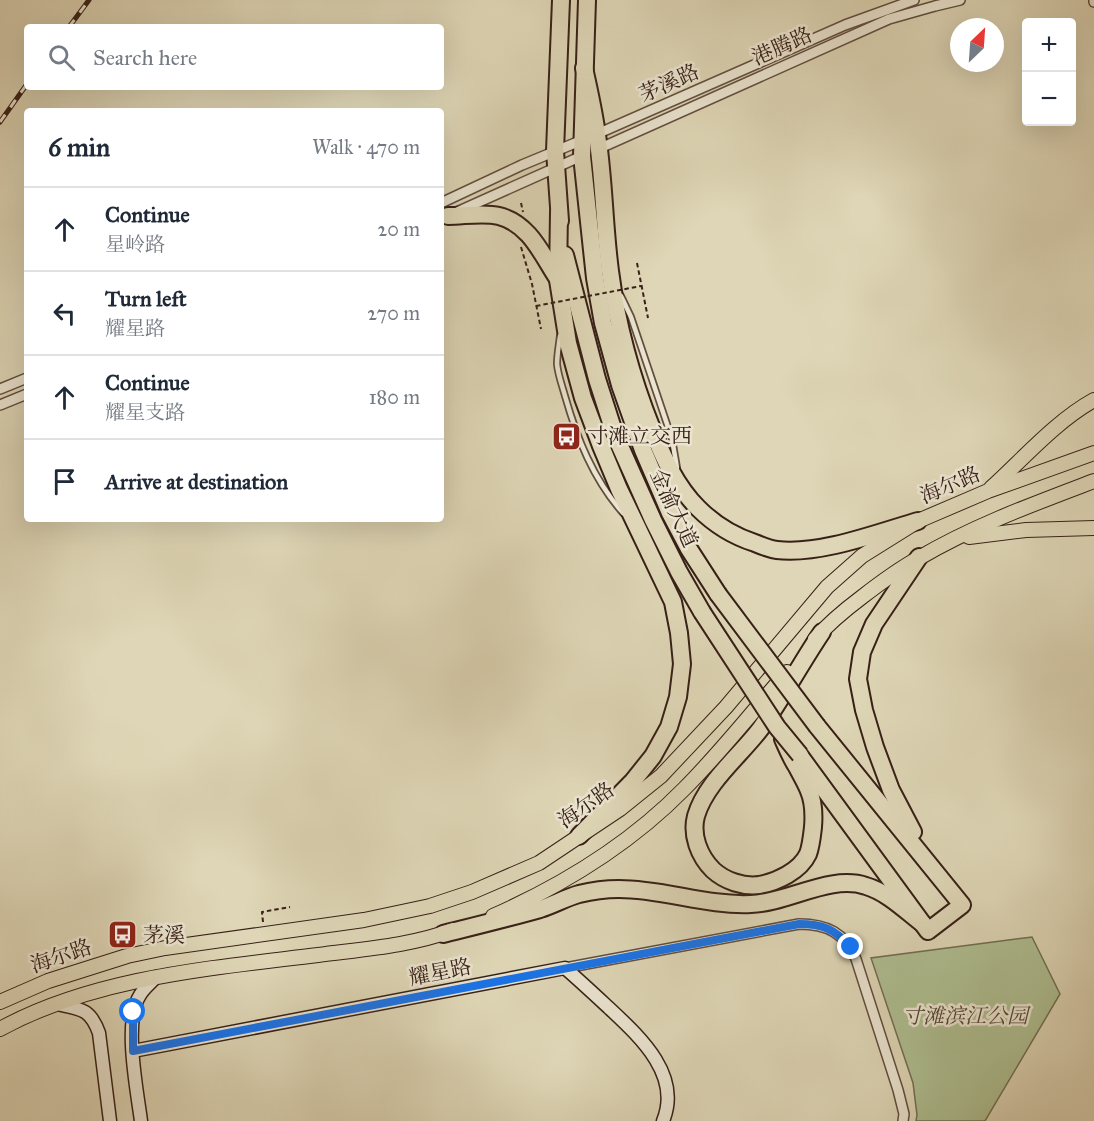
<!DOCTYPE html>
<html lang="en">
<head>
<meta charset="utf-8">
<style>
	body { margin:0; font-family:"IM FELL Great Primer","Noto Serif SC",serif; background:#f2f2f3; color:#1f2937 }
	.controls { position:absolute; right:18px; top:18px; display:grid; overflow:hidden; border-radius:6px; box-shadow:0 6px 24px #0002 }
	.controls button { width:54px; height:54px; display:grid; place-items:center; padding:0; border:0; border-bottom:2px solid #e0e1e3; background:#fff; color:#1f2937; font:30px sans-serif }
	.compass { position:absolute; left:950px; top:18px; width:54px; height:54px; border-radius:50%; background:#fff; box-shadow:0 6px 24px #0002; rotate:25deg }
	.stop { position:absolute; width:18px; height:18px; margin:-14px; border:4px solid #1a73e8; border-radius:50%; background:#fff }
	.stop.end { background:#1a73e8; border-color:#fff; box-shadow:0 2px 6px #0008 }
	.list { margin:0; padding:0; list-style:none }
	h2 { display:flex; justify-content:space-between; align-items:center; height:78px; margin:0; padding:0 24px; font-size:26px }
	h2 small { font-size:20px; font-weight:400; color:#747a83 }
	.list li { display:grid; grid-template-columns:39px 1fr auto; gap:18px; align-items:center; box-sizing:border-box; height:84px; padding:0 24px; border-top:2px solid #e0e1e3 }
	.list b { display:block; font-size:22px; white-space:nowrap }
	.list p { margin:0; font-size:20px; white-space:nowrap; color:#747a83 }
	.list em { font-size:20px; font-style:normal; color:#747a83 }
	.icon { flex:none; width:33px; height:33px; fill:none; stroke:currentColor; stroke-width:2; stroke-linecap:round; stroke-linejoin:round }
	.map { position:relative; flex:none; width:1094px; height:1121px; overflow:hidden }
	.search { position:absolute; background:#fff; box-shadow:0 6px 24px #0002; left:24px; top:24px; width:420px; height:66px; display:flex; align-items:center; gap:15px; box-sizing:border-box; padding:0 21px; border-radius:6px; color:#747a83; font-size:22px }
	.panel { position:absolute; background:#fff; box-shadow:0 6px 24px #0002; left:24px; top:108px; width:420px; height:414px; border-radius:6px }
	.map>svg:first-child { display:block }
</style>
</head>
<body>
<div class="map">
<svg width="1094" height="1121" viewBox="0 0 1094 1121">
	<rect width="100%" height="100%" fill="#ded6b6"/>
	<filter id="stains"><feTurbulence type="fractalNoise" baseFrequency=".00333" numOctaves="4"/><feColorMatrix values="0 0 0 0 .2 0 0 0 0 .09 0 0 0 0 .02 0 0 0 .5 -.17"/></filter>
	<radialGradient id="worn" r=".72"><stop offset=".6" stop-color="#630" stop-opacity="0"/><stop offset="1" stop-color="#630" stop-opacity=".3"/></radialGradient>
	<!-- green -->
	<path fill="#aebe91" stroke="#726f54" stroke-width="1.5" d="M1032 937 1060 994 985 1121H916L917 1115 913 1083 871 958Z"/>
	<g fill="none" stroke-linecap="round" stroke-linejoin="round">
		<defs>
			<g id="lane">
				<path d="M621 296 631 317 672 439 677 468"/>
				<path d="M560 336C559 345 557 355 557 364 558 375 562 385 565 396 577 438 593 479 623 513"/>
			</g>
			<g id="street">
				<path d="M1094 0V2"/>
				<path d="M596 150 889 19 935 6 960 0"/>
				<path d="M441 203 522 165 597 134 845 25 914 0"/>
				<path d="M459 211 584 155"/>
				<path d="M0 389 27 378"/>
				<path d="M0 405 27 394"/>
				<path d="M565 968 799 924C827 924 845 933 856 959L898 1090 904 1114 903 1121"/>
			</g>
			<g id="secondary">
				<path d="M57 1004C80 1009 90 1008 99 1033L110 1121"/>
				<path d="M133 1051 565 968C580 981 595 995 609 1008 640 1037 682 1075 663 1121"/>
				<path d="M141 1121C137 1090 123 1021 140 995 144 988 151 983 156 977"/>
			</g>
			<g id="primary">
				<path d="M991 488C1023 459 1056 421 1094 400"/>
				<path d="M969 537 1026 530 1094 528"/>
				<path d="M815 639C829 623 846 609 862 597 880 583 899 569 919 558 973 526 1036 503 1094 481"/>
				<path d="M493 916C563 885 630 844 684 789 720 753 753 711 787 672"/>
				<path d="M0 1002 48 981 127 956 165 948 364 920 430 906 472 892 539 863 620 809 661 776 726 707 827 587 862 556 918 521 988 491 1094 453"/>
				<path d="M0 1029C95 977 213 968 318 955 363 949 410 946 453 930"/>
			</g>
			<g id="highway">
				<path d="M587 0 582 156 595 278 603 323 620 385 643 450 670 513 689 549 718 594"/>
				<path d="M584 68C589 90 594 113 597 135 604 180 604 226 610 271 617 325 632 379 652 429 663 457 676 486 698 508 714 524 733 536 755 543 762 546 769 549 777 550 820 555 877 533 918 521"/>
				<path d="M559 212 558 280 568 343 583 398 601 446 619 489 673 602 679 633 682 664 678 697 669 727 653 756 633 781 579 836"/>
				<path d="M448 216C464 216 483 212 499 216 530 224 542 255 558 279"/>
				<path d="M560 221 555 151 561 0"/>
				<path d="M565 255 597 379 615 435 653 520 679 572 702 612"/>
				<path d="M783 739C787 748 791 758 797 767 801 775 806 783 809 791 814 803 814 815 813 827 812 836 811 846 808 854 800 871 777 882 759 885 743 887 725 881 713 870 699 856 691 835 696 816 706 782 741 755 761 728 783 697 801 663 822 632"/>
				<path d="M800 756 928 931 962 905 817 726"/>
				<path d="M913 832 891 790 875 747 864 710 858 679 862 652 874 624 919 557"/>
				<path d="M443 934C475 926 508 918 540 909 553 905 565 898 579 894 591 891 606 889 619 889 664 889 706 906 751 904 788 903 830 874 866 886 887 892 906 911 923 924"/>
			</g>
		</defs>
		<!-- lane casing -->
		<use href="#lane" stroke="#614e3f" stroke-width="8"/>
		<!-- street casing -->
		<use href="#street" stroke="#614e3f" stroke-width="12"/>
		<!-- secondary casing -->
		<use href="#secondary" stroke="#372017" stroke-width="15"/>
		<!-- primary casing -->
		<use href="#primary" stroke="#372017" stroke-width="16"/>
		<!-- highway casing -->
		<use href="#highway" stroke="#372017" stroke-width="20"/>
		<!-- path -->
		<g stroke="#372017" stroke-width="2" stroke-dasharray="4.5 3" stroke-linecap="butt">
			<path d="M521 203 523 212"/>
			<path d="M521 247 532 284 541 329"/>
			<path d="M637 263 648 318"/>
			<path d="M263 922 262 912 290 907"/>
		</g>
		<!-- lane -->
		<use href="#lane" stroke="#eae4d0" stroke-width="4.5"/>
		<!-- street -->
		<use href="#street" stroke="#eae4d0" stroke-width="9"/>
		<!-- secondary -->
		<use href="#secondary" stroke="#eae4d0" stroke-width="12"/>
		<!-- primary -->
		<use href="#primary" stroke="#ded6b6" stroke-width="14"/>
		<!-- highway -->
		<use href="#highway" stroke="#ded6b6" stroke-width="16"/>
		<defs>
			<g id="rail">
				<path d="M69 27 89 0"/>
				<path d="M0 122 27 84"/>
			</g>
		</defs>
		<!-- rail casing -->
		<use href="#rail" stroke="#372017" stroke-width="5"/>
		<!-- rail -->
		<use href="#rail" stroke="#eae4d0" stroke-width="3" stroke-dasharray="9" stroke-linecap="butt"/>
		<defs>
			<g id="highway-bridge">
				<path d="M718 594 817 726"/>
				<path d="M702 612 777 727 800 755"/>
			</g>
		</defs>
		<!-- highway-bridge casing -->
		<use href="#highway-bridge" stroke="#372017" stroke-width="20" stroke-linecap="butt"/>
		<!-- path-bridge -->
		<path stroke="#372017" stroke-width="2" stroke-dasharray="4.5 3" stroke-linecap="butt" d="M536 306 641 286"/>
		<!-- highway-bridge -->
		<use href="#highway-bridge" stroke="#ded6b6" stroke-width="16"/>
	</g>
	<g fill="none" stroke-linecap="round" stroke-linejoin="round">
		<!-- route -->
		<path stroke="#1a73e8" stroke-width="8" d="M133 1012V1051L799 924C823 924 834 929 851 947"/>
	</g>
	<!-- icons -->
	<defs>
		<symbol id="bus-square" viewBox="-11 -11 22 22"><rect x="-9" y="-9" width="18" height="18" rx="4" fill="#8f2418" stroke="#eae4d0"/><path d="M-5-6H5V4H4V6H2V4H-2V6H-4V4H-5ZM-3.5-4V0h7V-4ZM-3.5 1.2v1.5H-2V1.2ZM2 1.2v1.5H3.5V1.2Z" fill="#fff"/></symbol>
	</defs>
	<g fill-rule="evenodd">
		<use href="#bus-square" x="550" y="420" width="33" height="33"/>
		<use href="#bus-square" x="106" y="918" width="33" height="33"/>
	</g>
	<g text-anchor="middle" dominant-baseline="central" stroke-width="5" stroke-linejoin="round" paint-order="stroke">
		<!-- street labels -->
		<g font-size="21" fill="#372017" stroke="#eae4d0">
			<text transform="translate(782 46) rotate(-24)">港腾路</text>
			<text transform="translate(669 83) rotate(-24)">茅溪路</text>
			<text transform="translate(950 485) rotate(-23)">海尔路</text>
			<text transform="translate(674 508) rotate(65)">金渝大道</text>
			<text transform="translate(586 805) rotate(-35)">海尔路</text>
			<text transform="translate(61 956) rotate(-19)">海尔路</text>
			<text transform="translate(440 972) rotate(-11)">耀星路</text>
		</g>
		<!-- poi labels -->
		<g font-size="21" fill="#372017" stroke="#eae4d0" text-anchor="start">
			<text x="587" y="436">寸滩立交西</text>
			<text x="143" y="935">茅溪</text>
		</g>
		<!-- park labels -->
		<g font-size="21" font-style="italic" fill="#554836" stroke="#eae4d0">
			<text x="965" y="1016">寸滩滨江公园</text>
		</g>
	</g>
	<rect width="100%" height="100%" filter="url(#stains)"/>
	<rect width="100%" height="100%" fill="url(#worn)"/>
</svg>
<div class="controls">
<button>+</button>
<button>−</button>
</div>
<svg class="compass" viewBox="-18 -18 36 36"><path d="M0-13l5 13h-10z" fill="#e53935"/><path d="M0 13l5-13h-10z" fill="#747a83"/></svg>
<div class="stop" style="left:133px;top:1012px"></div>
<div class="stop end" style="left:851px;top:947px"></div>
<div class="search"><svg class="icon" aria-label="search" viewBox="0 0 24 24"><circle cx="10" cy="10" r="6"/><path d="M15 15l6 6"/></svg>Search here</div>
<section class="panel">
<h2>6 min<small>Walk · 470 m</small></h2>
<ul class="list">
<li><svg class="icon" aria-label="ahead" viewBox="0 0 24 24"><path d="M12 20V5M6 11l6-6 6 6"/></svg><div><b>Continue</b><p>星岭路</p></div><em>20 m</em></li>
<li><svg class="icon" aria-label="left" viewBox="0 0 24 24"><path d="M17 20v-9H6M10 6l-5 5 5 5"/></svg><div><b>Turn left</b><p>耀星路</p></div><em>270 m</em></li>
<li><svg class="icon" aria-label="ahead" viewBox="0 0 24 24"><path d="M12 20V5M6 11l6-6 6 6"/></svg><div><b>Continue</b><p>耀星支路</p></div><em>180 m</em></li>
<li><svg class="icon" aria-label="arrive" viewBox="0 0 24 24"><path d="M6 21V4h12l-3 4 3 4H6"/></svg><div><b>Arrive at destination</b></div></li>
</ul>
</section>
</div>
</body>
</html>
